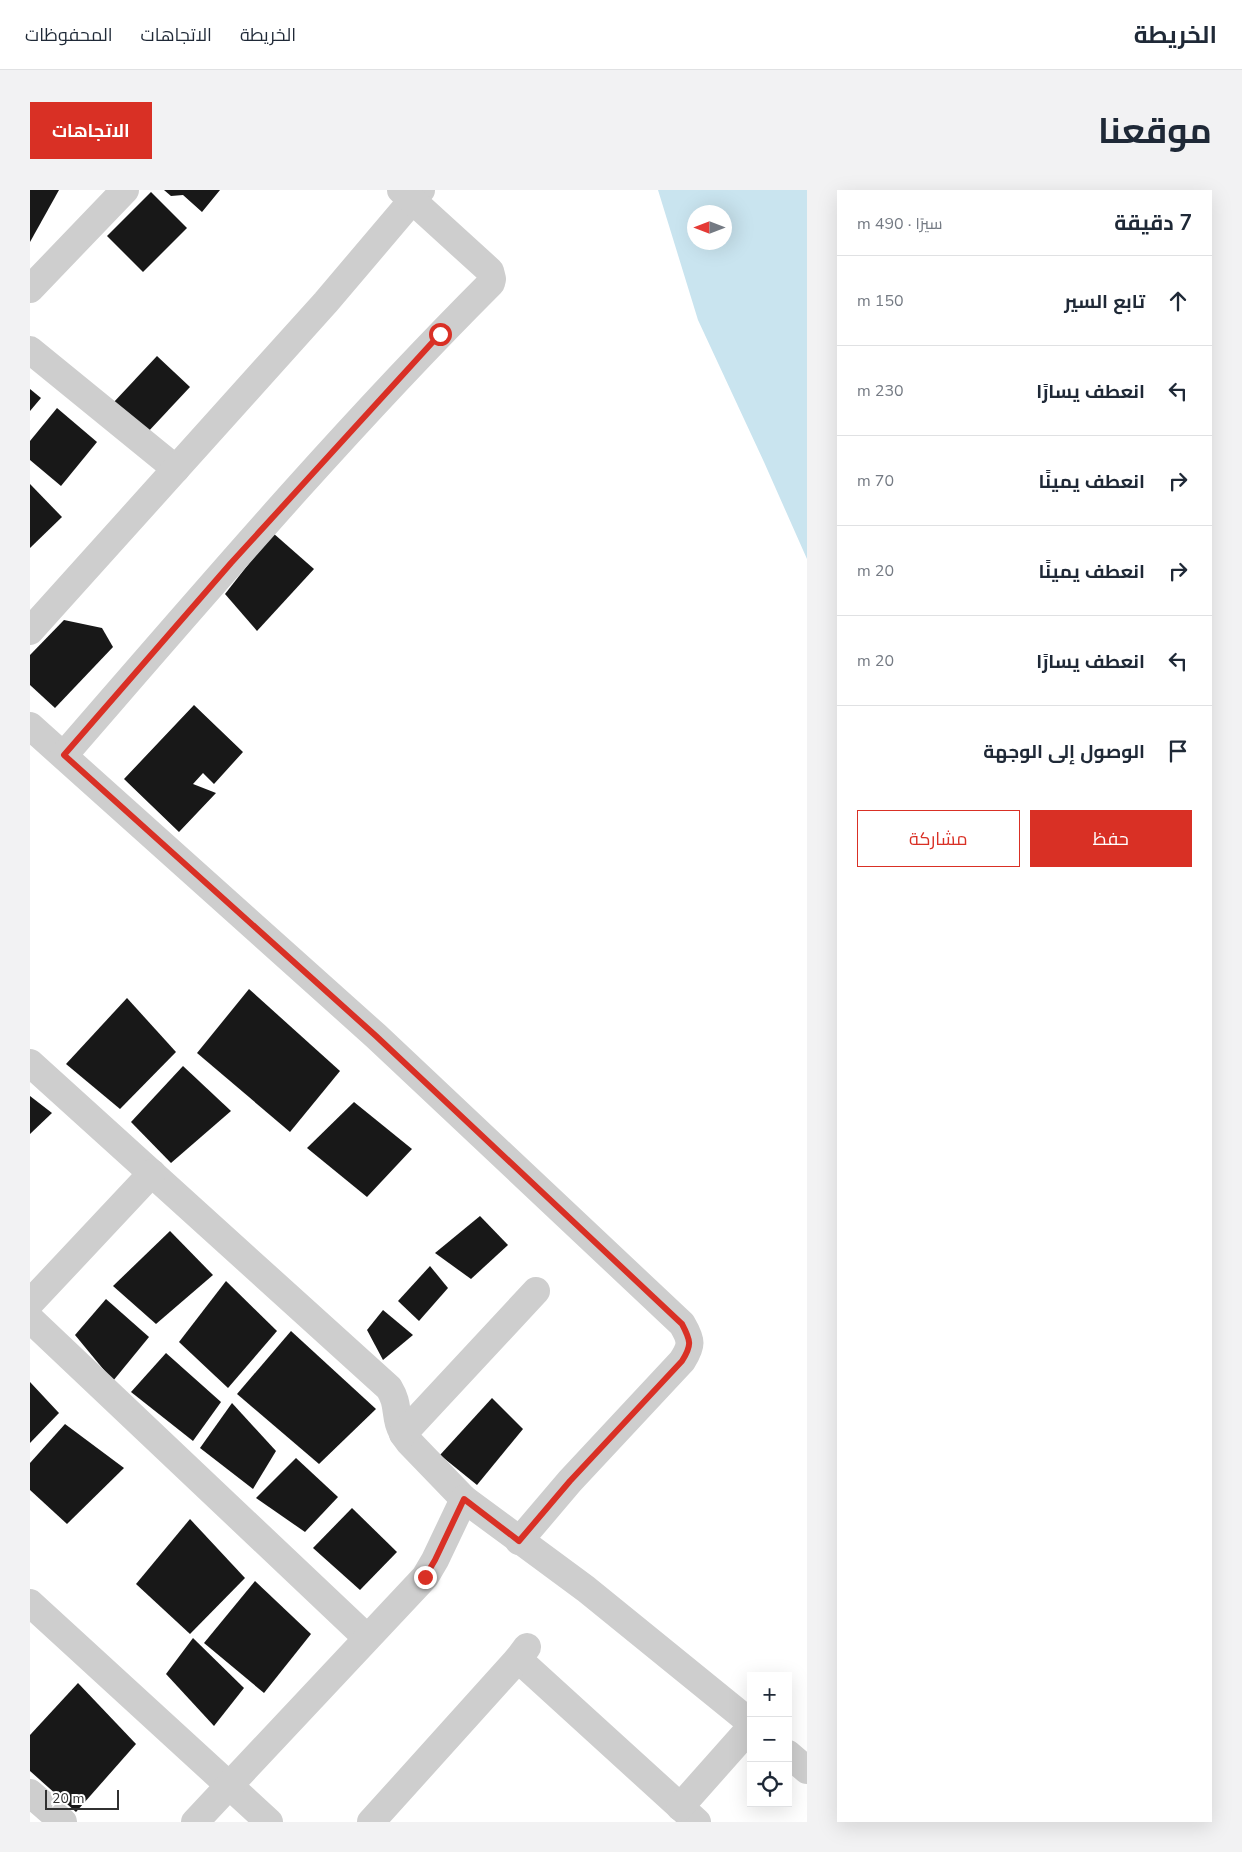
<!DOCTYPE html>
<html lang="ar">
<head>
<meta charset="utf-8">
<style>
	body { margin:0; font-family:"Nunito Sans",Cairo,sans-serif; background:#f2f2f3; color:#1f2937; direction:rtl }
	.controls { position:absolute; right:15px; bottom:15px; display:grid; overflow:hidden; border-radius:0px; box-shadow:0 5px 20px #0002 }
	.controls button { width:45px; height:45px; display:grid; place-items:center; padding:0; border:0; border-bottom:1px solid #e0e1e3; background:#fff; color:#1f2937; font:25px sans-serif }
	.compass { position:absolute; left:657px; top:15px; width:45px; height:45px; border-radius:50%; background:#fff; box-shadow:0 5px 20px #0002; rotate:270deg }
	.scale { position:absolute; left:15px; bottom:12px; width:74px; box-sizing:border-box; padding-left:5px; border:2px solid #313131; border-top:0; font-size:14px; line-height:18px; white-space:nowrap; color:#313131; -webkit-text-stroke:4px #fff; paint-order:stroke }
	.stop { position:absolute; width:15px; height:15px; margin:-11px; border:4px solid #d93025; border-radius:50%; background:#fff }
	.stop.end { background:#d93025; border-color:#fff; box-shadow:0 1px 5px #0008 }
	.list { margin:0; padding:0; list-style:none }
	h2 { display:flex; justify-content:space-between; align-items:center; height:65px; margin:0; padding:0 20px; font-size:21px }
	h2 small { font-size:16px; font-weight:400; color:#747a83 }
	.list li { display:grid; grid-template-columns:32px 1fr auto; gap:15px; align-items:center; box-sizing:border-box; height:90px; padding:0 20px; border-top:1px solid #e0e1e3 }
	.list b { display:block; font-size:19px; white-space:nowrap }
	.list em { font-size:16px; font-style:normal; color:#747a83 }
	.actions { display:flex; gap:10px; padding:15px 20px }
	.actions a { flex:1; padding:11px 0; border:1px solid #d93025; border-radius:0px; text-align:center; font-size:18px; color:#d93025 }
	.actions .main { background:#d93025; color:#fff }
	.icon { flex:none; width:28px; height:28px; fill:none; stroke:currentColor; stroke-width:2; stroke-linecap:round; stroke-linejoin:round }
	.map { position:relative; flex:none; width:777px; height:1632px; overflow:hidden; direction:ltr; border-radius:0px }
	header { display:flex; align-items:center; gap:30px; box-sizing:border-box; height:70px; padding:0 25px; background:#fff; border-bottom:1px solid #e0e1e3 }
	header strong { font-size:24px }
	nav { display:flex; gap:28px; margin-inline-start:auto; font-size:18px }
	.intro { display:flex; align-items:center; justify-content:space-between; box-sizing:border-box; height:120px; padding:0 30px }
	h1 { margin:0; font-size:35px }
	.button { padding:12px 22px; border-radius:0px; background:#d93025; color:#fff; font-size:18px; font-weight:700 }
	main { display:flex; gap:30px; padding:0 30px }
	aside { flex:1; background:#fff; border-radius:0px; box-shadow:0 5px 20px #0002 }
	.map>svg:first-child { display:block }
</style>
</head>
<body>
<header>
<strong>الخريطة</strong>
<nav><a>الخريطة</a><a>الاتجاهات</a><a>المحفوظات</a></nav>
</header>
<div class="intro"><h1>موقعنا</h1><a class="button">الاتجاهات</a></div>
<main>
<aside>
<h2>7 دقيقة<small>سيرًا · 490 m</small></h2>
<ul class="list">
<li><svg class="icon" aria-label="ahead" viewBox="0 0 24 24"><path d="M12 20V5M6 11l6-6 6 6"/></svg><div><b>تابع السير</b></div><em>150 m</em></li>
<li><svg class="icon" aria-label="left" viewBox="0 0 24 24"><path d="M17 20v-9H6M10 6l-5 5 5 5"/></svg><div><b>انعطف يسارًا</b></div><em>230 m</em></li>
<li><svg class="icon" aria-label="right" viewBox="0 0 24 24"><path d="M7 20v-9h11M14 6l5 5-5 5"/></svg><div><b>انعطف يمينًا</b></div><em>70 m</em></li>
<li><svg class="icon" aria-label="right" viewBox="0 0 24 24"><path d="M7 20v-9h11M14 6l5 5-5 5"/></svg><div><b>انعطف يمينًا</b></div><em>20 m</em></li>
<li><svg class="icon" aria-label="left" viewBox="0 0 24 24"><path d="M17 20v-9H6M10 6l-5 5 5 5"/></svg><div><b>انعطف يسارًا</b></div><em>20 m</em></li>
<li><svg class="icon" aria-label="arrive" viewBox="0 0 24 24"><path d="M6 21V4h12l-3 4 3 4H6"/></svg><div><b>الوصول إلى الوجهة</b></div></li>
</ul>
<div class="actions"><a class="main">حفظ</a><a>مشاركة</a></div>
</aside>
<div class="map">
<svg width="777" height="1632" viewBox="0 0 777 1632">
	<rect width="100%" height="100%" fill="#fff"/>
	<!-- water -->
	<path fill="#c9e4ef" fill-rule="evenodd" d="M628 0H777V369L734 272 668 130ZM664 22H694V52H664Z"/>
	<!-- building -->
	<g fill="#181818">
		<path d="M0 0H29L0 52Z"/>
		<path d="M134 0H190L172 22 153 5 141 6Z"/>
		<path d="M121 2 157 38 113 82 77 46Z"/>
		<path d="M127 166 160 197 116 244 83 213Z"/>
		<path d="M0 199 11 208 0 221Z"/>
		<path d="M27 218 67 252 31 296 0 270V251Z"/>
		<path d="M0 294 32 327 0 358Z"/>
		<path d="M243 343 284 379 227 441 195 404Z"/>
		<path d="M34 430 72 438 83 457 25 518 0 495V465Z"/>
		<path d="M164 515 213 562 184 594 173 583 163 594 186 603 149 642 94 589Z"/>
		<path d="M219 799 310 881 260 942 167 863Z"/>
		<path d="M97 808 146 862 90 919 36 874Z"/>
		<path d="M153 876 201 921 141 973 101 932Z"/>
		<path d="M0 906 22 923 0 944Z"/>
		<path d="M324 912 382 959 337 1007 277 958Z"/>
		<path d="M450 1026 478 1055 441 1089 405 1063Z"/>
		<path d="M140 1041 183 1085 126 1134 83 1096Z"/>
		<path d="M400 1076 418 1098 389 1131 368 1111Z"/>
		<path d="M196 1091 247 1141 198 1198 149 1152Z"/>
		<path d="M76 1109 119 1147 83 1191 45 1145Z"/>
		<path d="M353 1120 383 1145 353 1170 337 1140Z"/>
		<path d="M261 1141 346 1219 289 1274 207 1204Z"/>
		<path d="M136 1163 191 1212 163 1251 101 1202Z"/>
		<path d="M0 1192 29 1223 0 1253Z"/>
		<path d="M462 1208 493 1239 447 1295 410 1265Z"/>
		<path d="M202 1213 246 1261 223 1299 170 1258Z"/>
		<path d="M35 1234 94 1278 37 1334 0 1300V1273Z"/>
		<path d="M266 1268 308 1307 275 1342 226 1308Z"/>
		<path d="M322 1318 367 1362 330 1400 283 1358Z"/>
		<path d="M160 1329 215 1388 160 1444 106 1394Z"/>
		<path d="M225 1391 281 1444 234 1503 174 1453Z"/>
		<path d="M163 1448 214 1498 184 1536 136 1484Z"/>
		<path d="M48 1493 106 1554 46 1622 0 1581V1545Z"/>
	</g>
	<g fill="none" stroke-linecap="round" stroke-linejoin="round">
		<!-- minor -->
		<g stroke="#cecece" stroke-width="28">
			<path d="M0 99 95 0"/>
			<path d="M0 160 146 279"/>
			<path d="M0 441 296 112 391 0"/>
			<path d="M0 536 346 846 652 1134C662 1151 662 1155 652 1171L540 1291 489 1351"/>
			<path d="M34 565C173 405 311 243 461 93L462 89 460 81 371 0"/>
			<path d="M0 873 359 1198C368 1213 365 1219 369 1234 371 1241 375 1247 379 1252L434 1309 556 1399 721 1533"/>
			<path d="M0 1113 122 983"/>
			<path d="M0 1129 337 1448"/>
			<path d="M373 1244 506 1101"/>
			<path d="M0 1413 239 1632"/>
			<path d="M488 1469 667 1632"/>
			<path d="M758 1564 777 1580"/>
			<path d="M0 1603 33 1632"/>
			<path d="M650 1617 721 1537"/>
			<path d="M165 1632 395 1387 405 1370 434 1309"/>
			<path d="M341 1632 488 1469 497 1457"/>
		</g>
	</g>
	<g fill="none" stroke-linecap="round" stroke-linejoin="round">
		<!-- route -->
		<path stroke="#d93025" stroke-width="6" d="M395 1387 405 1370 434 1309 489 1351 540 1291 652 1171C662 1155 661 1151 652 1134L346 846 34 565 201 373 410 144"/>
	</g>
</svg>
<div class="controls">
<button>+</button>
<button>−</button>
<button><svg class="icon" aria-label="locate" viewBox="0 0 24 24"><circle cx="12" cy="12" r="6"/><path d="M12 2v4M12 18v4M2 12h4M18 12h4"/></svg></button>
</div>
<svg class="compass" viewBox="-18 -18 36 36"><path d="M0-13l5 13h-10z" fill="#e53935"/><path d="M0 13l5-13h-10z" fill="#747a83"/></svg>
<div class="scale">20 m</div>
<div class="stop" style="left:410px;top:144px"></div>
<div class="stop end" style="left:395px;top:1387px"></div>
</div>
</main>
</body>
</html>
